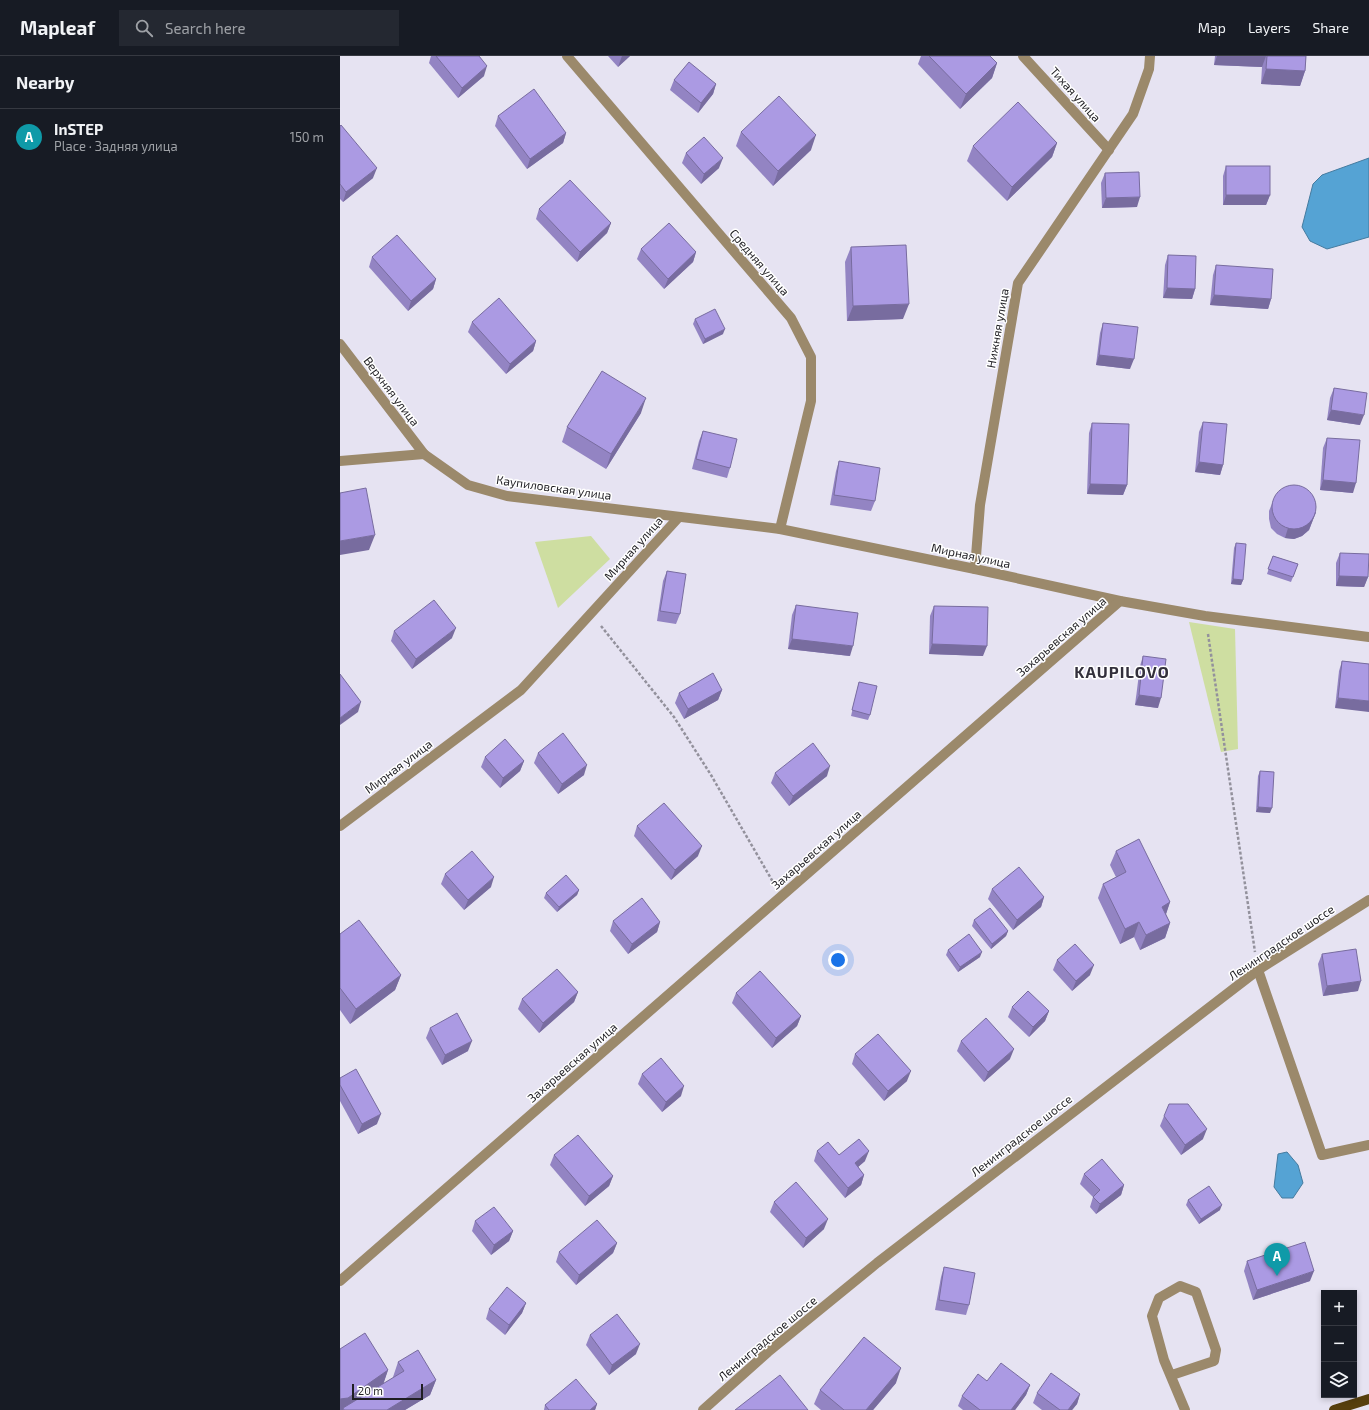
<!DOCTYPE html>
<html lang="en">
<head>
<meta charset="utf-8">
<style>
	body { margin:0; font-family:"Exo 2",sans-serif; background:#242831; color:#f1f3f6 }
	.controls { position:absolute; right:12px; bottom:12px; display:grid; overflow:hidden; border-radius:0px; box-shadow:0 2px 6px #0003 }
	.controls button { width:36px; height:36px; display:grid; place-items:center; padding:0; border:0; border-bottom:1px solid #363941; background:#171b24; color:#f1f3f6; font:20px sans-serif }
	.scale { position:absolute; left:12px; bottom:10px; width:71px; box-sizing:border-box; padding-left:4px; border:2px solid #1f1e23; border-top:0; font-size:11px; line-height:14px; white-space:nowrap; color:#1f1e23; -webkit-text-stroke:3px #fff; paint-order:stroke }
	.you { position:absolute; left:498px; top:904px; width:14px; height:14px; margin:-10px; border:3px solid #fff; border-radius:50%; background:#1a73e8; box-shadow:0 0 0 6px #1a73e833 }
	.badge { display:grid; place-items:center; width:26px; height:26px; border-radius:50%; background:#b45309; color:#fff; font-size:13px; font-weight:700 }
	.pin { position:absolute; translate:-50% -33px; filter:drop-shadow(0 1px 2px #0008) }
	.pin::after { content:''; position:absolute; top:21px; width:14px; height:12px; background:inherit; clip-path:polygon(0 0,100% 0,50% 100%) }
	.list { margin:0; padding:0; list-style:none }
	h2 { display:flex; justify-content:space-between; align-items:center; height:52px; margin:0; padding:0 16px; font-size:17px }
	h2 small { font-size:13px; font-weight:400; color:#9ea1a6 }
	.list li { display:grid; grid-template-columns:26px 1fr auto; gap:12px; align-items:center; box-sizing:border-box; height:56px; padding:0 16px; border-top:1px solid #363941 }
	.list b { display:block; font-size:15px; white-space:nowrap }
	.list p { margin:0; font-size:13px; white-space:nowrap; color:#9ea1a6 }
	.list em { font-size:13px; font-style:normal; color:#9ea1a6 }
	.icon { flex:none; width:22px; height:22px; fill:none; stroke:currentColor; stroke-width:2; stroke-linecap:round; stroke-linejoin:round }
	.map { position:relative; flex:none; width:1029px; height:1354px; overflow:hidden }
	header { display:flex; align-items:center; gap:24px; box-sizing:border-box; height:56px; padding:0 20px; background:#171b24; border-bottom:1px solid #363941 }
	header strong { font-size:19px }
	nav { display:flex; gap:22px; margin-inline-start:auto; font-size:14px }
	.search { width:280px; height:36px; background:#242831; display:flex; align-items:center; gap:10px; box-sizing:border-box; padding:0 14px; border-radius:0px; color:#9ea1a6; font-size:15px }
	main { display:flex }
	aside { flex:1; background:#171b24 }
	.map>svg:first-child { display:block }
</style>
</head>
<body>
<header>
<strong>Mapleaf</strong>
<div class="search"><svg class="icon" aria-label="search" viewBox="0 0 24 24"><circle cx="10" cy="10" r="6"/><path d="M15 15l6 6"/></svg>Search here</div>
<nav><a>Map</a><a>Layers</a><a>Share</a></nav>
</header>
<main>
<aside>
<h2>Nearby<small></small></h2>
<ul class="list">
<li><span class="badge" style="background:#0f9aa8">A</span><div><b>InSTEP</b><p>Place · Задняя улица</p></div><em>150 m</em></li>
</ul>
</aside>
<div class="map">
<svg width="1029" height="1354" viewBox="0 0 1029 1354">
	<rect width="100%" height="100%" fill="#e6e3f2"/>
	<!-- green -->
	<g fill="#cedea1">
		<path d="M251 480 270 503 218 552 195 486Z"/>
		<path d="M849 566 895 573 898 693 881 696Z"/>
	</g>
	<!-- water -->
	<g fill="#55a3d4" stroke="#457b9f">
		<path d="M1029 102V181L987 193 970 185 962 171 973 128 982 119Z"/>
		<path d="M947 1096 958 1109 963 1127 953 1142H942L934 1131 938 1098Z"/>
	</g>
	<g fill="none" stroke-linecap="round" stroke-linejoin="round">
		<!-- path -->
		<g stroke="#93919c" stroke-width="2.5" stroke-dasharray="3 2" stroke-linecap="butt">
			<path d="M261 570 334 661 371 719 433 826"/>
			<path d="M868 578 915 896"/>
		</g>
		<!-- service -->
		<path stroke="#9b896b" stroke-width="10" d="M832 1319 874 1305 876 1294 856 1236 840 1230 819 1242 812 1260 824 1304 845 1354"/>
		<!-- minor -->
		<g stroke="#9b896b" stroke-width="10">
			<path d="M227 0 451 262 471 301V345L440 473"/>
			<path d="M683 0 769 94"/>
			<path d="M0 288 84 398"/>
			<path d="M0 405 84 398 128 429 167 440 440 473 635 513 780 545 865 560 1029 581"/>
			<path d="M635 513 640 449 678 227 793 58 809 13 810 0"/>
			<path d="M0 770 181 634 339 461"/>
			<path d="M918 914 982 1099 1029 1089"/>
			<path d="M0 1225 780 545"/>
			<path d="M363 1354 428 1296 537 1207 918 914 1029 844"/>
		</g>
		<!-- primary -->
		<path stroke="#573f0d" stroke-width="10" d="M994 1354 1029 1343"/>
	</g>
	<!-- wall -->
	<g fill="#9384c3">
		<path d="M91 0H139L144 20 118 42 89 7Z"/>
		<path d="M268 0H290L278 11Z"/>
		<path d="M581 0H650L657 7 652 22 620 53 578 8Z"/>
		<path d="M875 0H966L965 15 960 30 921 28 922 11 874 9Z"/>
		<path d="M334 24 376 28 373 38 358 57 330 34Z"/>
		<path d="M158 60 226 77 223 87 187 113 155 70Z"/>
		<path d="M0 70 33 122 3 146 0 143Z"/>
		<path d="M401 76 471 94 433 130 396 90Z"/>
		<path d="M717 87 712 101 667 145 627 105 633 90Z"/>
		<path d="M346 97 379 112 361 128 342 107Z"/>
		<path d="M886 110 930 139 926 149H883V120Z"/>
		<path d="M765 117 797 151 762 152 761 127Z"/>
		<path d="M199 153 271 167 267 177 237 206 196 163Z"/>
		<path d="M511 191 563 263 507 265 505 206Z"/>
		<path d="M301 193 356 196 353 206 324 233 297 203Z"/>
		<path d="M828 199 855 233 852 243 823 242 825 209Z"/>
		<path d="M32 201 96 223 93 233 68 255 29 211Z"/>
		<path d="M876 209 931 243 928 253 870 249 873 219Z"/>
		<path d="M355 263 383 278 363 288 353 268Z"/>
		<path d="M132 266 196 285 193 295 166 318 128 276Z"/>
		<path d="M763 267 790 313 756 309 760 277Z"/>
		<path d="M994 332 1020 369 987 364 990 342Z"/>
		<path d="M301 357 266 413 222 386 227 371Z"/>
		<path d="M863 366 883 409 880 419 855 416 859 376Z"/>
		<path d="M752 367 787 429 783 439 747 438 749 377Z"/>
		<path d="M363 375 390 412 387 422 352 413 359 385Z"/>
		<path d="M987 382 1013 437 980 434 983 392Z"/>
		<path d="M499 405 535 445 531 455 490 449 496 415Z"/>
		<path d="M933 445 976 456 969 474 962 480 954 483 945 482 937 478 931 472 929 463V455Z"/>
		<path d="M896 487 903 524 901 529 891 528 894 492Z"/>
		<path d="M1000 497 1028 521 1024 531 996 530V507Z"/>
		<path d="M933 500 958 508 951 526 927 518Z"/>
		<path d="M327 515 340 558 336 568 317 565 323 525Z"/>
		<path d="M456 549 510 600 448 593 452 559Z"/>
		<path d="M594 550 643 600 589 598 590 560Z"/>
		<path d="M54 575 112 582 72 613 51 585Z"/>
		<path d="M803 600 818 652 795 649 800 610Z"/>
		<path d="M1002 605 1029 608 995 652 999 615Z"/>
		<path d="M519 626 530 659 528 664 511 660Z"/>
		<path d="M382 634 378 644 344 663 335 647 339 637Z"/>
		<path d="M198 697 244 719 218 738 194 707Z"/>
		<path d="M145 701 184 705 180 715 160 732 141 711Z"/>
		<path d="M920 715 930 757 916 756 918 720Z"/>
		<path d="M435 717 487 720 449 750 431 727Z"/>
		<path d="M297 770 358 800 331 824 294 780Z"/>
		<path d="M776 795 830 846 826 858 830 867 825 882 800 894 794 881 780 888 758 842 763 828 776 821 770 809Z"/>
		<path d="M105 818 151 831 124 854 101 828Z"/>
		<path d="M652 833 704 841 701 851 673 874 648 843Z"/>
		<path d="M239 834 237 839 217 856 204 842 206 837Z"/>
		<path d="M634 864 668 875 666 880 651 893 632 870Z"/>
		<path d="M273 865 320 866 317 876 288 898 270 875Z"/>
		<path d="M0 878 61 919 55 934 10 968 0 954Z"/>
		<path d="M608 894 640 901 618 916 606 899Z"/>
		<path d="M982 898 1018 935 983 940 978 908Z"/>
		<path d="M717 904 750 919 732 935 713 914Z"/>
		<path d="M238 936 234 946 199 977 178 953 182 943Z"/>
		<path d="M396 937 461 960 457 970 432 992 392 947Z"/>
		<path d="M672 951 709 955 705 965 689 981 668 961Z"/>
		<path d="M90 972 128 995 102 1009 86 982Z"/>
		<path d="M621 985 670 1003 644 1026 617 995Z"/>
		<path d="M515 998 567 1025 544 1045 512 1008Z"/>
		<path d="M302 1018 341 1040 322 1056 298 1028Z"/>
		<path d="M0 1022 37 1068 18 1078 0 1045Z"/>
		<path d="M824 1060 863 1083 841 1099 820 1070Z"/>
		<path d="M477 1095 525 1105 518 1111 524 1119 521 1129 505 1142 474 1105Z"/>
		<path d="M214 1099 273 1120 269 1130 245 1150 210 1109Z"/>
		<path d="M744 1118 784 1129 781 1139 756 1158 750 1151 753 1141 740 1128Z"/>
		<path d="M848 1144 880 1154 859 1168 846 1149Z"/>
		<path d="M434 1146 484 1173 463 1192 430 1156Z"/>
		<path d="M135 1165 173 1175 169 1185 151 1199 132 1175Z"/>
		<path d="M277 1187 273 1197 236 1229 216 1206 219 1196Z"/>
		<path d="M907 1205 970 1225 913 1244 904 1215Z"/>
		<path d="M604 1211 629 1249 626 1259 595 1254 601 1221Z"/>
		<path d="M186 1247 182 1257 165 1279 146 1263 149 1253Z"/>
		<path d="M250 1279 296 1298 269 1319 246 1289Z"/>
		<path d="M58 1306 96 1324 90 1339 65 1354H0L48 1314 43 1328 54 1321H53Z"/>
		<path d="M647 1325 690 1329 686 1339 675 1354H623L618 1350 622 1340Z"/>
		<path d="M556 1327 533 1354H481L474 1348 480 1334Z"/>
		<path d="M697 1337 740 1338 737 1348 732 1354H702L693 1347Z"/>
		<path d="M257 1348 255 1354H204L205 1349Z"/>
	</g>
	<!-- shaded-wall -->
	<g fill="#786c9f">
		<path d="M282 0H290L278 11Z"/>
		<path d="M877 0H926L922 11 874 9Z"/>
		<path d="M657 7 652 22 620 53 626 38Z"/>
		<path d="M147 10 144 20 118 42 122 32Z"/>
		<path d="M926 13 965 15 960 30 921 28Z"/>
		<path d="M376 28 373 38 358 57 361 47Z"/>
		<path d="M226 77 223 87 187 113 190 103Z"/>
		<path d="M476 79 471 94 433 130 438 115Z"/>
		<path d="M717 87 712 101 667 145 672 131Z"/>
		<path d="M383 102 379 112 361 128 364 118Z"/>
		<path d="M37 112 33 122 3 146 6 136Z"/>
		<path d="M886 139H930L926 149H883Z"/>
		<path d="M800 141 797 151 762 152 766 142Z"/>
		<path d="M271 167 267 177 237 206 240 196Z"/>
		<path d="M356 196 353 206 324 233 328 223Z"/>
		<path d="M96 223 93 233 68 255 71 245Z"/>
		<path d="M827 232 855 233 852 243 823 242Z"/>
		<path d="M874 239 931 243 928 253 870 249Z"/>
		<path d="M569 248 563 263 507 265 513 250Z"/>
		<path d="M385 273 383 278 363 288 365 283Z"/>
		<path d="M196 285 193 295 166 318 170 308Z"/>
		<path d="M759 299 794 303 790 313 756 309Z"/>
		<path d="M306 342 301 357 266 413 271 398Z"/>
		<path d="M991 354 1024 359 1020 369 987 364Z"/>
		<path d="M859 406 883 409 880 419 855 416Z"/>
		<path d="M983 424 1016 427 1013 437 980 434Z"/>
		<path d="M750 428 787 429 783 439 747 438Z"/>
		<path d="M976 456 969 474 962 480 954 483 945 482 948 472Z"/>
		<path d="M35 479 29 494 0 499V485Z"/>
		<path d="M999 520 1028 521 1024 531 996 530Z"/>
		<path d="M893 523 903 524 901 529 891 528Z"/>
		<path d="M116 572 112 582 72 613 76 603Z"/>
		<path d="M452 583 513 590 510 600 448 593Z"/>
		<path d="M592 588 647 590 643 600 589 598Z"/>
		<path d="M382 634 378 644 344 663 348 653Z"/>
		<path d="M799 639 821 642 818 652 795 649Z"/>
		<path d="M998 642 1029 645V656L995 652Z"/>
		<path d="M21 646 18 656 0 669V662Z"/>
		<path d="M184 705 180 715 160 732 163 722Z"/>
		<path d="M247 709 244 719 218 738 222 728Z"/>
		<path d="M490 710 487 720 449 750 453 740Z"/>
		<path d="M918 751 932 752 930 757 916 756Z"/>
		<path d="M362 790 358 800 331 824 335 814Z"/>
		<path d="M154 821 151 831 124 854 128 844Z"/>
		<path d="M239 834 237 839 217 856 219 851Z"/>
		<path d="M704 841 701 851 673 874 677 864Z"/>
		<path d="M830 846 825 861 822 851Z"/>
		<path d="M320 866 317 876 288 898 292 888Z"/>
		<path d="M799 866 794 881 780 888 785 873Z"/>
		<path d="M830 867 825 882 800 894 806 879Z"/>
		<path d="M668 875 666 880 651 893 652 888Z"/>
		<path d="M642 896 640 901 618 916 620 911Z"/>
		<path d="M754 909 750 919 732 935 736 925Z"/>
		<path d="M61 919 55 934 10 968 16 953Z"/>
		<path d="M1021 925 1018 935 983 940 987 930Z"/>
		<path d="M238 936 234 946 199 977 203 967Z"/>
		<path d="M709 955 705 965 689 981 693 971Z"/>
		<path d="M461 960 457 970 432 992 436 982Z"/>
		<path d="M132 985 128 995 102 1009 105 999Z"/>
		<path d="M674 993 670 1003 644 1026 648 1016Z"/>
		<path d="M571 1015 567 1025 544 1045 548 1035Z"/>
		<path d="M344 1030 341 1040 322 1056 326 1046Z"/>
		<path d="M41 1058 37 1068 18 1078 22 1068Z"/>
		<path d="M867 1073 863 1083 841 1099 845 1089Z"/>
		<path d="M529 1095 525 1105 511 1117 515 1107Z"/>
		<path d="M524 1119 521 1129 505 1142 508 1132Z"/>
		<path d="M273 1120 269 1130 245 1150 249 1140Z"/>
		<path d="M784 1129 781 1139 756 1158 760 1148Z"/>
		<path d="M882 1149 880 1154 859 1168 861 1163Z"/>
		<path d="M488 1163 484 1173 463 1192 466 1182Z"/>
		<path d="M173 1175 169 1185 151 1199 154 1189Z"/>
		<path d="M277 1187 273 1197 236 1229 239 1219Z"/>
		<path d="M974 1215 970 1225 913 1244 917 1234Z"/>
		<path d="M186 1247 182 1257 165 1279 169 1269Z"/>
		<path d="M300 1288 296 1298 269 1319 272 1309Z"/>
		<path d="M561 1312 556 1327 533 1354H526Z"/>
		<path d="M48 1314 43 1329 3 1352V1354H0V1343Z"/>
		<path d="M96 1324 90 1339 65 1354H47Z"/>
		<path d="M690 1329 686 1339 675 1354H671Z"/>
		<path d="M740 1338 737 1348 732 1354H728Z"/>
		<path d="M257 1348 255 1354H250Z"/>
	</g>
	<!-- building -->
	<g fill="#ab9ae3" stroke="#786c9f">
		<path d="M96 0H139L147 10 122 32Z"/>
		<path d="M589 0H650L657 7 626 38Z"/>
		<path d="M927 0H966L965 15 926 13Z"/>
		<path d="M349 6 376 28 361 47 334 24Z"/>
		<path d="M194 33 226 77 190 103 158 60Z"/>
		<path d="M439 40 476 79 438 115 401 76Z"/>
		<path d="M678 46 717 87 672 131 633 90Z"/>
		<path d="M1 69 37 112 6 136 0 128V70Z"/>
		<path d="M364 81 383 102 364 118 346 97Z"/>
		<rect x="886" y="110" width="44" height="29"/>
		<path d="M799 116 800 141 766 142 765 117Z"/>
		<path d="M230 124 271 167 240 196 199 153Z"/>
		<path d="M329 167 356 196 328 223 301 193Z"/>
		<path d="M57 179 96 223 71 245 32 201Z"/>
		<path d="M566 189 569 248 513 250 511 191Z"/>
		<path d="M828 199 856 200 855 233 827 232Z"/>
		<path d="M876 209 933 213 931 243 874 239Z"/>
		<path d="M159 242 196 285 170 308 132 266Z"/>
		<path d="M375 253 385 273 365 283 355 263Z"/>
		<path d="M763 267 798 271 794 303 759 299Z"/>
		<path d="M262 315 306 342 271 398 227 371Z"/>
		<path d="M994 332 1027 337 1024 359 991 354Z"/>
		<path d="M863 366 887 368 883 409 859 406Z"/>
		<path d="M752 367 789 368 787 429 750 428Z"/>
		<path d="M363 375 397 383 390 412 356 403Z"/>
		<path d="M987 382 1020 384 1016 427 983 424Z"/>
		<path d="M499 405 540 412 535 445 494 439Z"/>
		<circle cx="954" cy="451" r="22"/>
		<path d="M26 432 35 479 0 485V437Z"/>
		<path d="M896 487 906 488 903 524 893 523Z"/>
		<path d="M1000 497 1029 498 1028 521 999 520Z"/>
		<path d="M933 500 958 508 953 521 928 513Z"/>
		<path d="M327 515 346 518 340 558 320 555Z"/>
		<path d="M94 544 116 572 76 603 54 575Z"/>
		<path d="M456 549 518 557 513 590 452 583Z"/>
		<path d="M594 550 648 551 647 590 592 588Z"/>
		<path d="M803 600 826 603 821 642 799 639Z"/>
		<path d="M1002 605 1029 608V645L998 642Z"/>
		<path d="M373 617 382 634 348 653 339 637Z"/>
		<path d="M0 618 21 646 0 662Z"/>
		<path d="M519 626 537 630 530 659 512 654Z"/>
		<path d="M223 677 247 709 222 728 198 697Z"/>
		<path d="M165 683 184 705 163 722 145 701Z"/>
		<path d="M473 687 490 710 453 740 435 717Z"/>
		<path d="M920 715 934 716 932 752 918 751Z"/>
		<path d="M324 747 362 790 335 814 297 770Z"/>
		<path d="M799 783 830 846 822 851 830 867 806 879 799 866 785 873 763 828 786 816 776 795Z"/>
		<path d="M132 795 154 821 128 844 105 818Z"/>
		<path d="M679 811 704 841 677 864 652 833Z"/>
		<path d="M226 819 239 834 219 851 206 837Z"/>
		<path d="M302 842 320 866 292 888 273 865Z"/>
		<path d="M650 852 668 875 652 888 634 864Z"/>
		<path d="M19 864 61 919 16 953 0 932V878Z"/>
		<path d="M629 878 642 896 620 911 608 894Z"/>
		<path d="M735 888 754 909 736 925 717 904Z"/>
		<path d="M1016 893 1021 925 987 930 982 898Z"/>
		<path d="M217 913 238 936 203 967 182 943Z"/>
		<path d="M420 915 461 960 436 982 396 937Z"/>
		<path d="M688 935 709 955 693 971 672 951Z"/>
		<path d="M117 957 132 985 105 999 90 972Z"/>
		<path d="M646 962 674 993 648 1016 621 985Z"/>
		<path d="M538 978 571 1015 548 1035 515 998Z"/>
		<path d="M321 1002 344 1030 326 1046 302 1018Z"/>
		<path d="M16 1013 41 1058 22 1068 0 1029V1022Z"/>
		<path d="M829 1048H848L867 1073 845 1089 824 1060Z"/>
		<path d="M238 1079 273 1120 249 1140 214 1099Z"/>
		<path d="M519 1083 529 1095 515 1107 524 1119 508 1132 477 1095 488 1086 499 1099Z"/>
		<path d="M762 1103 784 1129 760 1148 753 1141 760 1134 744 1118Z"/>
		<path d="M456 1126 488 1163 466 1182 434 1146Z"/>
		<path d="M869 1130 882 1149 861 1163 848 1144Z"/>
		<path d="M154 1151 173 1175 154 1189 135 1165Z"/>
		<path d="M257 1164 277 1187 239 1219 219 1196Z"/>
		<path d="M965 1186 974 1215 917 1234 907 1205Z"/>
		<path d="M604 1211 635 1217 629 1249 599 1244Z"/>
		<path d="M167 1231 186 1247 169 1269 149 1253Z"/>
		<path d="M277 1258 300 1288 272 1309 250 1279Z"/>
		<path d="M25 1277 48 1314 8 1342 0 1343V1293Z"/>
		<path d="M524 1281 561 1312 526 1354H504L480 1334Z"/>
		<path d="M78 1294 96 1324 47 1354H4L3 1352 64 1315 58 1306Z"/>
		<path d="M661 1307 690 1329 671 1354H640L622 1340 638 1318 647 1325Z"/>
		<path d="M711 1317 740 1338 728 1354H720L697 1337Z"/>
		<path d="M440 1319 468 1354H395Z"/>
		<path d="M236 1323 257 1348 250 1354H209L205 1349Z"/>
	</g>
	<g text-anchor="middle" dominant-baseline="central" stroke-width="3" stroke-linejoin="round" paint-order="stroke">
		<!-- street labels -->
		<g font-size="12" fill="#1f1e23" stroke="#fff">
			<text transform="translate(736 38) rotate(48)">Тихая улица</text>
			<text transform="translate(420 206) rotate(49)">Средняя улица</text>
			<text transform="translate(657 272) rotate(-80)">Нижняя улица</text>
			<text transform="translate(52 335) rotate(53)">Верхняя улица</text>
			<text transform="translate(214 431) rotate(8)">Каупиловская улица</text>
			<text transform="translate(293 492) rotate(-48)">Мирная улица</text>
			<text transform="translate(631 499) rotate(12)">Мирная улица</text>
			<text transform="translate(721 580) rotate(-41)">Захарьевская улица</text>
			<text transform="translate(58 710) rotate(-37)">Мирная улица</text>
			<text transform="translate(476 793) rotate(-41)">Захарьевская улица</text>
			<text transform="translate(941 886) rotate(-34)">Ленинградское шоссе</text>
			<text transform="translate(232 1006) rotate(-41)">Захарьевская улица</text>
			<text transform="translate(681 1079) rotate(-38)">Ленинградское шоссе</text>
			<text transform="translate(427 1282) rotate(-40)">Ленинградское шоссе</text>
		</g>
		<!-- district labels -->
		<g font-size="16" font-weight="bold" letter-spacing="1" fill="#33303c" stroke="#fff">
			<text x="782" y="615">KAUPILOVO</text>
		</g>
	</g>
</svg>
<div class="controls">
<button>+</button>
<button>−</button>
<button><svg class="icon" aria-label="layers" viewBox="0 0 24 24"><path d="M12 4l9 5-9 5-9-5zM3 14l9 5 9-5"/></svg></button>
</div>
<div class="scale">20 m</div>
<div class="you"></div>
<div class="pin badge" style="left:937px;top:1220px;background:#0f9aa8">A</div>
</div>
</main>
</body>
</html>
